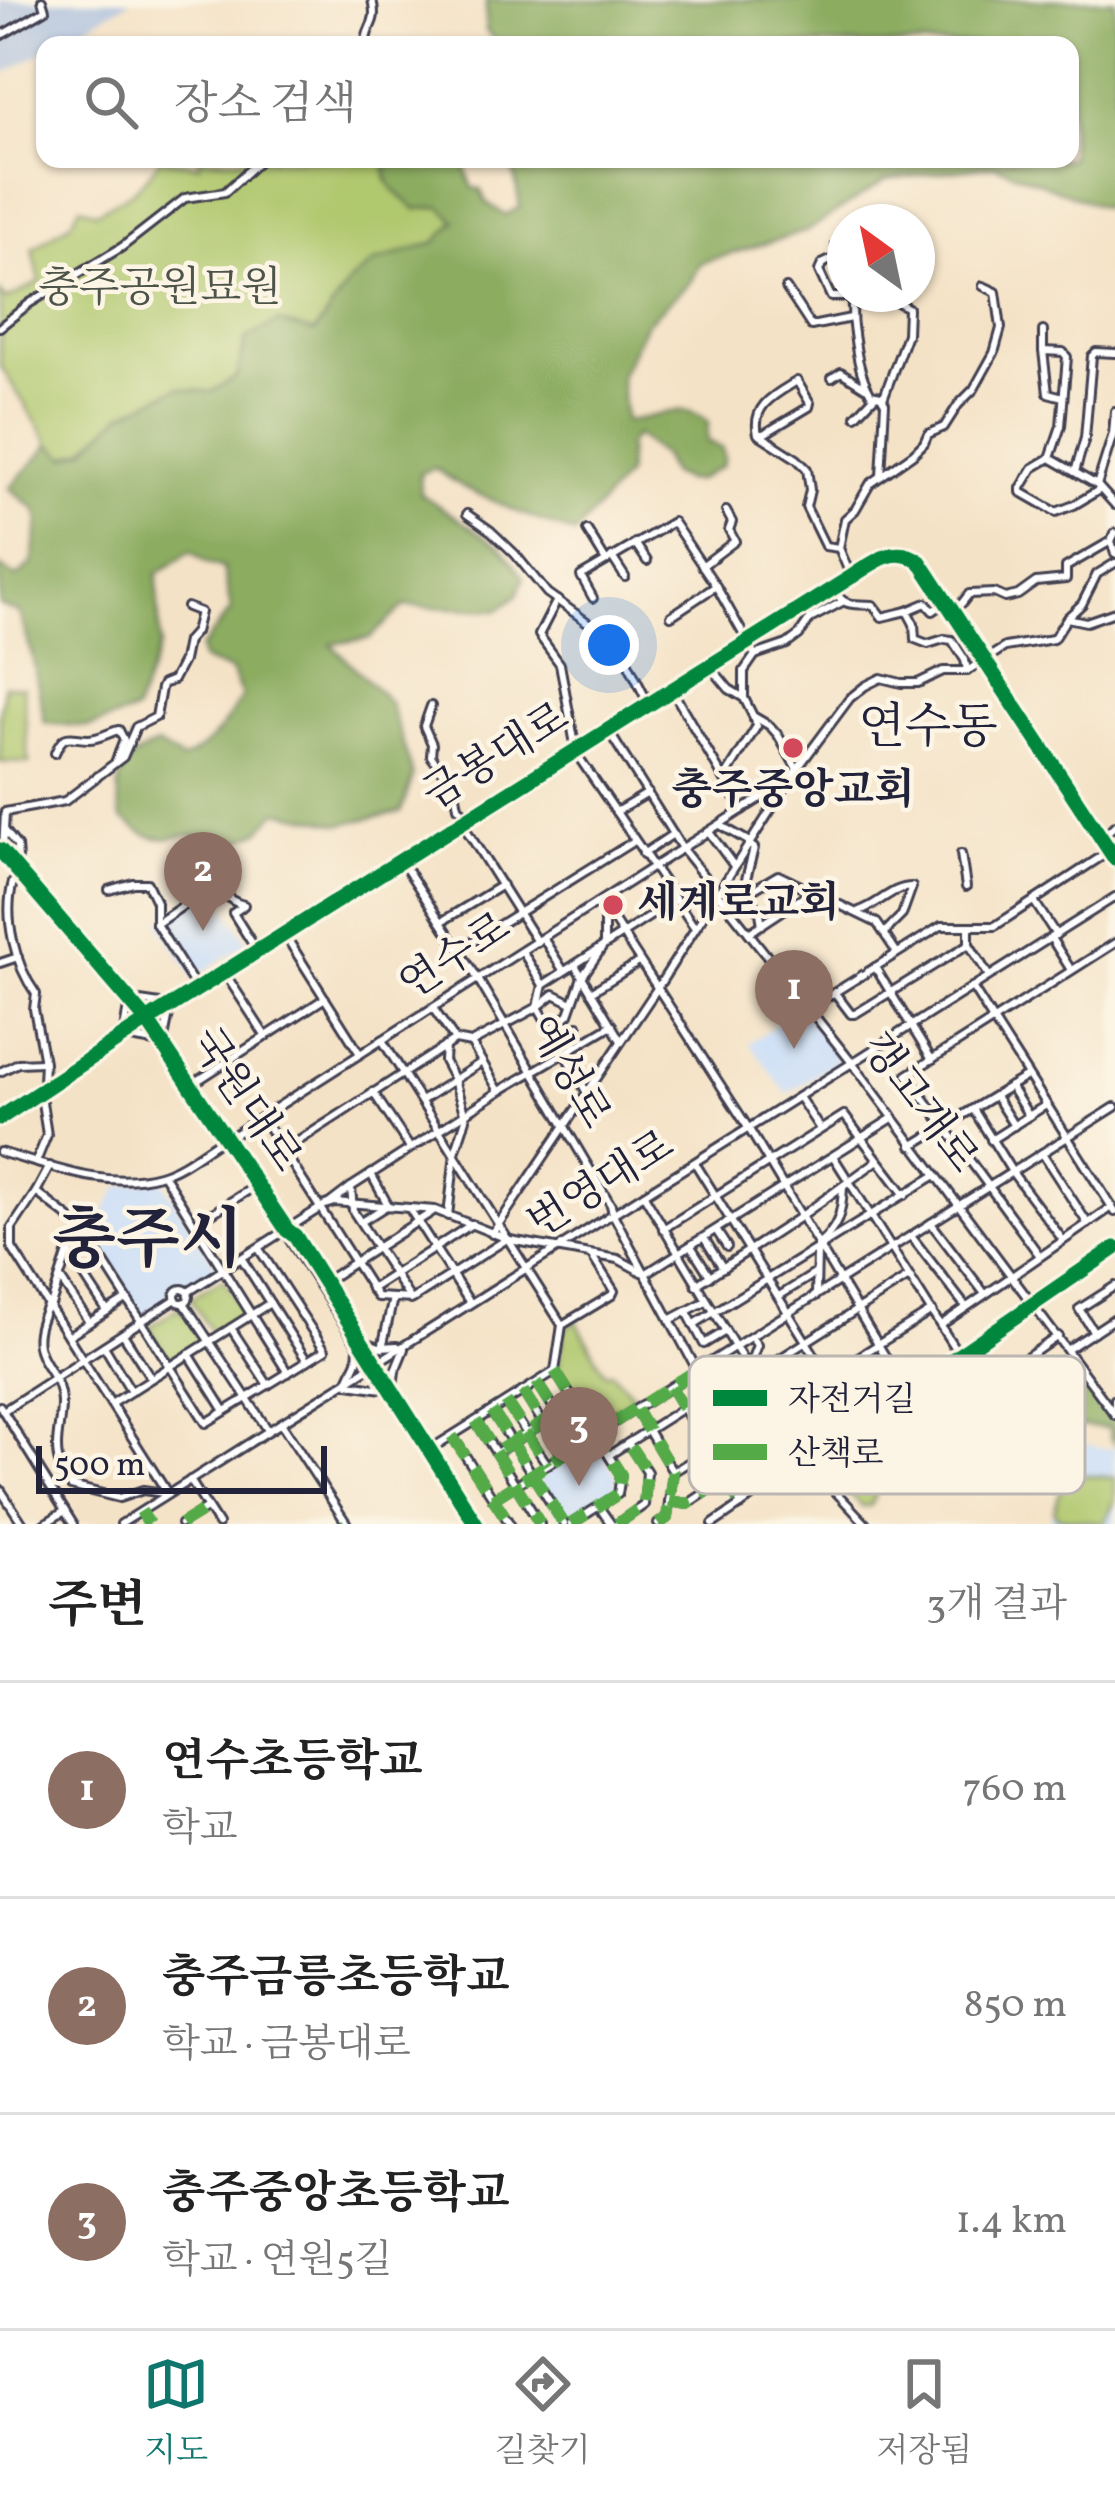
<!DOCTYPE html>
<html lang="ko">
<head>
<meta charset="utf-8">
<style>
	body { margin:0; font-family:Vollkorn,"Noto Serif KR",serif; background:#f2f2f2; color:#222 }
	.compass { position:absolute; left:827px; top:204px; width:108px; height:108px; border-radius:50%; background:#fff; box-shadow:0 3px 9px #0004; rotate:327deg }
	.scale { position:absolute; left:36px; bottom:30px; width:291px; box-sizing:border-box; padding-left:12px; border:6px solid #22223b; border-top:0; font-size:33px; line-height:42px; white-space:nowrap; color:#22223b; -webkit-text-stroke:9px #fcf5e5; paint-order:stroke }
	.you { position:absolute; left:609px; top:645px; width:42px; height:42px; margin:-30px; border:9px solid #fff; border-radius:50%; background:#1a73e8; box-shadow:0 0 0 18px #1a73e833 }
	.badge { display:grid; place-items:center; width:78px; height:78px; border-radius:50%; background:#0f766e; color:#fff; font-size:39px; font-weight:700 }
	.pin { position:absolute; translate:-50% -99px; filter:drop-shadow(0 3px 6px #0008) }
	.pin::after { content:''; position:absolute; top:63px; width:42px; height:36px; background:inherit; clip-path:polygon(0 0,100% 0,50% 100%) }
	.list { margin:0; padding:0; list-style:none }
	h2 { display:flex; justify-content:space-between; align-items:center; height:156px; margin:0; padding:0 48px; font-size:51px }
	h2 small { font-size:39px; font-weight:400; color:#767676 }
	.list li { display:grid; grid-template-columns:78px 1fr auto; gap:36px; align-items:center; box-sizing:border-box; height:216px; padding:0 48px; border-top:3px solid #e0e0e0 }
	.list b { display:block; font-size:45px; white-space:nowrap }
	.list p { margin:0; font-size:39px; white-space:nowrap; color:#767676 }
	.list em { font-size:39px; font-style:normal; color:#767676 }
	.icon { flex:none; width:66px; height:66px; fill:none; stroke:currentColor; stroke-width:2; stroke-linecap:round; stroke-linejoin:round }
	.map { position:relative; flex:none; width:1115px; height:1524px; overflow:hidden }
	.search { position:absolute; background:#fff; box-shadow:0 3px 9px #0004; left:36px; right:36px; top:36px; height:132px; display:flex; align-items:center; gap:30px; box-sizing:border-box; padding:0 42px; border-radius:24px; color:#767676; font-size:45px }
	.sheet { height:804px; background:#fff }
	nav { display:flex; justify-content:space-around; align-items:center; box-sizing:border-box; height:168px; border-top:3px solid #e0e0e0; background:#fff; font-size:33px; color:#767676 }
	nav a { display:grid; justify-items:center; gap:6px }
	nav .on { color:#0f766e }
	.map>svg:first-child { display:block }
</style>
</head>
<body>
<div class="map">
<svg width="1115" height="1524" viewBox="0 0 1115 1524">
	<rect width="100%" height="100%" fill="#fcf5e5"/>
	<filter id="ink" filterUnits="userSpaceOnUse"><feTurbulence type="fractalNoise" baseFrequency=".00833" numOctaves="2"/><feDisplacementMap in="SourceGraphic" scale="24" xChannelSelector="R" yChannelSelector="G"/><feConvolveMatrix kernelMatrix="1 2 1 2 8 2 1 2 1" color-interpolation-filters="sRGB"/></filter>
	<filter id="wash" filterUnits="userSpaceOnUse"><feTurbulence type="fractalNoise" baseFrequency=".004" numOctaves="4" result="noise"/><feDisplacementMap in="SourceGraphic" scale="48" xChannelSelector="R" yChannelSelector="G"/><feGaussianBlur stdDeviation="2.7" result="paint"/><feColorMatrix in="noise" values="0 0 0 0 0 0 0 0 0 0 0 0 0 0 0 0 0 1.4 0 .05"/><feComposite in="paint" operator="in"/></filter>
	<g filter="url(#wash)">
		<rect width="100%" height="100%" fill="#f4e2c6"/>
		<!-- built -->
		<g fill="#c8ddf9">
			<path d="M214 888 246 940 245 945 194 977 159 923Z"/>
			<path d="M799 1008 838 1056V1060L787 1094 749 1043Z"/>
			<path d="M161 1180 216 1266V1270L190 1286 181 1285 174 1290 170 1299 142 1316 138 1314 86 1233 99 1221 120 1186Z"/>
			<path d="M999 1387 1028 1404 1042 1419 1043 1428 1047 1423 1077 1428 1075 1442 1109 1449 1115 1447V1524H1049L1066 1470 1019 1460 1020 1453 1008 1434 991 1418 986 1407 988 1393Z"/>
			<path d="M595 1442 617 1477 614 1493 565 1523 537 1478Z"/>
		</g>
		<!-- industrial -->
		<path fill="#b6c6de" d="M0 0H131L54 45H45V50L0 76Z"/>
		<!-- green -->
		<g fill="#b0c86e" stroke="#697554" stroke-width="3">
			<path d="M160 159 199 165V159H384L387 180 416 209 442 206 456 222 436 242 375 262 349 283 315 332 246 339 237 377 210 392 178 388 122 414 84 450 65 457 50 444 0 365V292L6 300 40 282 33 249 71 222 80 206 96 212C131 194 137 192 160 159Z"/>
			<path d="M5 685 23 687 29 763 0 762V712Z"/>
			<path d="M221 1280 225 1281 247 1315 216 1336 213 1335 192 1301 193 1296Z"/>
			<path d="M178 1308 183 1310 204 1342 170 1363 149 1327Z"/>
			<path d="M576 1320 605 1373 612 1372 634 1396 593 1422 558 1370 565 1329Z"/>
			<path d="M869 1427 881 1439 867 1449 862 1477 875 1495 870 1506H862L837 1480 839 1448Z"/>
			<path d="M1069 1474 1115 1478V1500L1105 1523 1057 1517 1054 1511 1065 1476Z"/>
		</g>
		<!-- forest -->
		<g fill="#8cac61" stroke="#57674e" stroke-width="3">
			<path d="M486 0H1115V212L995 165 886 180 807 231 700 263 690 282 646 323 620 376 625 421C654 421 682 397 708 422L707 442 722 448 724 458 722 466 696 481 685 480 671 474 662 456 636 435 628 444 627 474 575 534 513 510 463 487 434 468 420 473 421 494 502 548 524 578 517 595 498 610 404 606 370 638 331 644 390 703 413 776 401 812 341 824 277 811 260 831 219 850C189 820 178 846 150 836 140 833 131 824 122 819 113 782 119 759 157 745L182 760C211 747 226 723 242 696L231 671 202 660 200 649 231 610 223 568 207 563 191 551 157 574 160 645 135 712 89 727 45 723 32 655 20 613 0 606V567L17 577 32 564 39 521 36 510 10 488 50 444 66 457 85 450 122 414 178 388 210 392 237 377 246 339 277 322 315 332 349 283 375 262 436 242 456 221 441 207 416 209C401 197 388 189 385 169L402 159H462L473 188 480 189 486 202 505 215 520 207 514 172 500 159H1070V45H500L486 31Z"/>
			<path d="M1075 1372 1115 1425V1444L1110 1438 1109 1428 1077 1426 1064 1416 1052 1414 1045 1404 1059 1373Z"/>
		</g>
	</g>
	<g filter="url(#ink)">
		<g fill="none" stroke-linecap="round" stroke-linejoin="round">
			<defs>
				<g id="minor">
					<path d="M0 36 45 10 42 0"/>
					<path d="M366 45C365 25 379 26 372 0"/>
					<path d="M836 245 837 257 822 264 819 271 831 297H850C854 308 851 315 853 326 856 350 859 374 871 394L881 396 885 403 881 476"/>
					<path d="M786 288 811 326 851 318"/>
					<path d="M0 327 30 303 122 247 185 198 225 192 261 159"/>
					<path d="M1043 351V331"/>
					<path d="M832 378 841 372 865 387"/>
					<path d="M883 399 907 334 908 308 894 300"/>
					<path d="M856 416 875 396"/>
					<path d="M758 434H764L809 407 810 403 797 381C776 394 751 405 758 434L797 459 807 469 810 490 806 507 825 546 839 548"/>
					<path d="M1050 458 1061 426 1067 357 1063 352 1043 351 1048 393 1063 397"/>
					<path d="M1075 472 1085 438 1092 356 1096 352 1115 353"/>
					<path d="M1097 485 1113 434 1115 411"/>
					<path d="M1099 490 1074 505 1056 512 1021 492V488L1033 468 1050 458 1097 485 1115 505"/>
					<path d="M467 514 491 531 515 554 547 593 590 624 628 663 648 703"/>
					<path d="M587 530 606 561"/>
					<path d="M1115 533 1111 541 1115 554"/>
					<path d="M635 543 647 561"/>
					<path d="M612 557 625 577"/>
					<path d="M702 566 735 541 729 530 732 522 726 511"/>
					<path d="M851 577 839 548 845 519 855 510 870 484 913 454 924 443 928 434 944 427 958 405 974 389 994 353 1001 328 996 292 983 286"/>
					<path d="M832 588C846 609 852 603 873 605L882 617 907 611 926 603 933 611 946 602"/>
					<path d="M593 598 581 576 673 522 716 586 755 655 744 671V698"/>
					<path d="M557 600 539 635 560 664 576 750 580 759 695 928"/>
					<path d="M907 611 914 624 915 639 928 644 944 639 952 640 965 660 967 671"/>
					<path d="M951 611 962 603 969 594 994 593 1005 598 1018 595 1036 582 1066 579V567L1111 541"/>
					<path d="M671 616 716 586"/>
					<path d="M1067 618 1086 622 1115 612"/>
					<path d="M755 655 787 644 799 635 810 619 842 602"/>
					<path d="M710 666 729 689 744 698 753 716 770 726 778 735 797 769"/>
					<path d="M431 706 424 726 432 744 431 756 455 789 458 807 469 816"/>
					<path d="M608 730 683 850 860 1073 1115 1415"/>
					<path d="M55 753C65 730 70 739 89 739 100 739 109 732 119 730L124 740 116 760"/>
					<path d="M724 779 757 726 754 720"/>
					<path d="M742 810 785 783"/>
					<path d="M616 812 648 793"/>
					<path d="M462 823 537 942"/>
					<path d="M720 825 748 841"/>
					<path d="M6 832 17 846 18 860"/>
					<path d="M709 832 734 866"/>
					<path d="M1101 839 1115 825"/>
					<path d="M748 844 754 848 746 879 750 889"/>
					<path d="M0 850 147 1021 287 1230 289 1239 473 1524"/>
					<path d="M3 850 5 812 65 801 123 757 136 727 156 717 161 688 163 684 173 680 183 661 187 641 195 632 200 612 187 607"/>
					<path d="M643 854 673 834"/>
					<path d="M961 854 966 887"/>
					<path d="M216 855 214 859C222 880 216 898 244 905"/>
					<path d="M402 862 478 979 611 1205 613 1214 697 1370 706 1381 724 1399 781 1434 866 1524"/>
					<path d="M13 882C3 917 15 965 36 994L34 1009 44 1062 42 1102 47 1135 36 1162"/>
					<path d="M109 890 133 883H147L156 902V924L197 989"/>
					<path d="M748 892 760 913 762 925"/>
					<path d="M601 901 749 1129 906 1391"/>
					<path d="M1034 901 1056 935"/>
					<path d="M727 905 778 875 877 923 897 953"/>
					<path d="M242 907 233 913 257 951"/>
					<path d="M859 911C879 905 891 887 912 887L902 915 884 933"/>
					<path d="M441 922 502 885"/>
					<path d="M156 924 190 901 198 865 197 847"/>
					<path d="M969 926V944L989 976"/>
					<path d="M749 933 811 892"/>
					<path d="M285 935 360 1054"/>
					<path d="M543 938 563 970"/>
					<path d="M1051 938 1071 970"/>
					<path d="M459 950 634 841"/>
					<path d="M522 951 543 985"/>
					<path d="M0 963 18 957"/>
					<path d="M575 965 621 1041"/>
					<path d="M875 967 932 1060"/>
					<path d="M224 972 266 1037"/>
					<path d="M972 987 1115 1212"/>
					<path d="M591 992 639 962"/>
					<path d="M835 993 851 1014H855L969 944"/>
					<path d="M133 1000 167 1005"/>
					<path d="M572 1003 554 994 538 1007 587 1093"/>
					<path d="M433 1008 455 1040"/>
					<path d="M808 1009 941 926H995L1110 851"/>
					<path d="M550 1030 569 1014 582 977 604 945V909"/>
					<path d="M123 1037 129 1000"/>
					<path d="M125 1037 159 1043"/>
					<path d="M382 1040 562 1325"/>
					<path d="M163 1043 170 1009"/>
					<path d="M471 1043 499 1091"/>
					<path d="M557 1043 578 1026"/>
					<path d="M445 1046 444 1061 454 1080 466 1119 455 1153 448 1216"/>
					<path d="M0 1072 18 1063 42 1062"/>
					<path d="M191 1085 325 998"/>
					<path d="M1010 1086 1029 1116"/>
					<path d="M373 1092 410 1148"/>
					<path d="M995 1096 1014 1126"/>
					<path d="M799 1097 820 1129"/>
					<path d="M421 1101 482 1062"/>
					<path d="M973 1109 1012 1172 1063 1240"/>
					<path d="M262 1117 377 1297 413 1299 507 1239"/>
					<path d="M0 1118 156 1015 851 577C873 563 895 543 920 562L1115 859"/>
					<path d="M991 1140 1046 1105"/>
					<path d="M912 1146 1027 1076"/>
					<path d="M283 1151 455 1040 471 1043 538 1007 543 985 675 900"/>
					<path d="M0 1152C50 1166 107 1190 159 1175 182 1169 205 1149 225 1137L232 1136 742 810 672 690"/>
					<path d="M1042 1153 1088 1224"/>
					<path d="M833 1156 959 1355"/>
					<path d="M695 1163 858 1425"/>
					<path d="M50 1166 36 1192 12 1228V1248L168 1494"/>
					<path d="M163 1174 288 1373"/>
					<path d="M36 1192 82 1228 206 1423 325 1350 259 1249"/>
					<path d="M644 1195 773 1410"/>
					<path d="M330 1203 351 1187"/>
					<path d="M409 1208 470 1303"/>
					<path d="M361 1222 388 1205 371 1174"/>
					<path d="M931 1223 985 1294"/>
					<path d="M195 1224 257 1185"/>
					<path d="M663 1229 844 1115 905 1195"/>
					<path d="M716 1230 727 1247"/>
					<path d="M290 1232 295 1236 406 1412"/>
					<path d="M492 1234 658 987 797 769 850 698 865 686 881 678 901 683H918L943 671H967L1005 647 1053 639 1067 618 1082 604 1097 574 1115 563"/>
					<path d="M911 1236 966 1307"/>
					<path d="M704 1238 723 1268"/>
					<path d="M818 1245C838 1228 842 1214 843 1187"/>
					<path d="M691 1246 710 1276"/>
					<path d="M69 1253 107 1311"/>
					<path d="M1040 1256 907 1075 1115 943"/>
					<path d="M242 1259 307 1361"/>
					<path d="M645 1274 891 1119"/>
					<path d="M61 1280 89 1322"/>
					<path d="M324 1282 432 1212"/>
					<path d="M696 1285 800 1217 878 1160"/>
					<circle cx="182" cy="1296" r="7"/>
					<path d="M371 1289 472 1224"/>
					<path d="M188 1292 325 1205 334 1202 435 1210 510 1240 618 1259 642 1272"/>
					<path d="M779 1296 816 1273"/>
					<path d="M816 1296 817 1251"/>
					<path d="M411 1300 353 1211 351 1187 503 1089 612 1025"/>
					<path d="M184 1303 268 1430"/>
					<path d="M47 1306C19 1362 61 1362 61 1404 61 1427 52 1446 61 1469L70 1473 71 1486 119 1498 143 1490 164 1493"/>
					<path d="M50 1308 67 1255 85 1234"/>
					<path d="M687 1312 704 1344 724 1332"/>
					<path d="M670 1320 706 1301"/>
					<path d="M562 1325 555 1371 621 1475 618 1494 571 1524"/>
					<path d="M562 1325 612 1295 614 1291 592 1256"/>
					<path d="M693 1325 934 1176"/>
					<path d="M941 1325 1112 1207"/>
					<path d="M231 1328 268 1385"/>
					<path d="M1094 1332 1079 1309 1115 1286"/>
					<path d="M123 1334 151 1378"/>
					<path d="M68 1336 125 1300"/>
					<path d="M364 1341 379 1347 397 1346"/>
					<path d="M104 1346 131 1391"/>
					<path d="M382 1348 393 1298"/>
					<path d="M1068 1349 1115 1318"/>
					<path d="M189 1354 225 1411"/>
					<path d="M953 1360 976 1393 1058 1336"/>
					<path d="M768 1367 789 1399"/>
					<path d="M752 1376 909 1277"/>
					<path d="M348 1380 357 1361 358 1348"/>
					<path d="M538 1383 578 1446"/>
					<path d="M349 1384 383 1389"/>
					<path d="M393 1387 395 1371 404 1349"/>
					<path d="M671 1387 741 1505"/>
					<path d="M523 1391 562 1454"/>
					<path d="M1115 1399V1406"/>
					<path d="M506 1402 547 1464"/>
					<path d="M111 1404 270 1303"/>
					<path d="M0 1406 73 1524"/>
					<path d="M734 1406 757 1345 751 1337"/>
					<path d="M636 1410 673 1472 667 1518 658 1524"/>
					<path d="M3 1411 176 1299"/>
					<path d="M492 1411 564 1524"/>
					<path d="M476 1421 540 1524"/>
					<path d="M281 1423 347 1524"/>
					<path d="M785 1435 809 1440 837 1437"/>
					<path d="M453 1437 510 1524"/>
					<path d="M795 1438 798 1395"/>
					<path d="M429 1450 555 1371"/>
					<path d="M496 1453 576 1402"/>
					<path d="M609 1455 683 1408"/>
					<path d="M673 1472 932 1311"/>
					<path d="M190 1480 218 1524"/>
					<path d="M774 1480 780 1454 781 1434"/>
					<path d="M777 1483 829 1487"/>
					<path d="M833 1484 835 1448 840 1438"/>
					<path d="M0 1489 23 1524"/>
					<path d="M493 1499 1115 1107"/>
					<path d="M669 1501 688 1504 744 1467 757 1423"/>
					<path d="M599 1507 611 1524"/>
					<path d="M44 1524 65 1511"/>
					<path d="M121 1524 1115 897"/>
					<path d="M181 1524 207 1508"/>
					<path d="M617 1524 644 1505 647 1472 628 1443"/>
					<path d="M713 1524 1115 1248"/>
				</g>
			</defs>
			<!-- minor casing -->
			<use href="#minor" stroke="#423f50" stroke-width="12"/>
			<!-- minor -->
			<use href="#minor" stroke="#fff" stroke-width="6"/>
			<!-- quiet -->
			<g stroke="#53aa46" stroke-width="12" stroke-dasharray="24 12" stroke-linecap="butt">
				<path d="M555 1371 621 1475 618 1494 571 1524"/>
				<path d="M537 1382 578 1446"/>
				<path d="M671 1387 741 1505"/>
				<path d="M523 1391 563 1455"/>
				<path d="M506 1402 547 1465"/>
				<path d="M636 1410 673 1472 667 1518 658 1524"/>
				<path d="M492 1411 564 1524"/>
				<path d="M476 1421 540 1524"/>
				<path d="M452 1436 510 1524"/>
				<path d="M501 1449 576 1402"/>
				<path d="M493 1499 697 1370"/>
				<path d="M669 1501 688 1504 744 1467 758 1420"/>
				<path d="M141 1511 149 1524"/>
				<path d="M181 1524 207 1508"/>
				<path d="M345 1524 346 1523"/>
				<path d="M617 1524 644 1505 647 1472 628 1443"/>
			</g>
			<defs>
				<g id="cycleway">
					<path d="M0 850 147 1021 287 1230 295 1236 476 1524"/>
					<path d="M0 1118 156 1015 851 577C873 563 895 543 920 562L1115 859"/>
					<path d="M808 1459 1115 1248"/>
				</g>
			</defs>
			<!-- cycleway casing -->
			<use href="#cycleway" stroke="#fcf5e5" stroke-width="22"/>
			<!-- cycleway -->
			<use href="#cycleway" stroke="#00873e" stroke-width="15"/>
		</g>
	</g>
	<!-- markers -->
	<g fill="#d1495b" stroke="#fcf5e5" stroke-width="4.5">
		<circle cx="793" cy="748" r="12"/>
		<circle cx="613" cy="905" r="12"/>
	</g>
	<g text-anchor="middle" dominant-baseline="central" stroke-width="9" stroke-linejoin="round" paint-order="stroke">
		<!-- park labels -->
		<g font-size="42" fill="#4d544a" stroke="#fcf5e5">
			<text x="160" y="290">충주공원묘원</text>
		</g>
		<!-- street labels -->
		<g font-size="42" fill="#22223b" stroke="#fcf5e5">
			<text transform="translate(497 758) rotate(-32)">금봉대로</text>
			<text transform="translate(456 958) rotate(-33)">연수로</text>
			<text transform="translate(567 1073) rotate(60)">예성로</text>
			<text transform="translate(244 1101) rotate(56)">국원대로</text>
			<text transform="translate(918 1104) rotate(53)">갱고개로</text>
			<text transform="translate(602 1186) rotate(-32)">번영대로</text>
		</g>
		<!-- poi labels -->
		<g font-size="42" font-weight="bold" fill="#22223b" stroke="#fcf5e5">
			<text x="793" y="792">충주중앙교회</text>
			<text x="637" y="905" text-anchor="start">세계로교회</text>
		</g>
		<!-- quarter labels -->
		<g font-size="48" fill="#22223b" stroke="#fcf5e5">
			<text x="928" y="729">연수동</text>
		</g>
		<!-- town labels -->
		<g font-size="66" font-weight="bold" fill="#22223b" stroke="#fcf5e5">
			<text x="148" y="1244">충주시</text>
		</g>
	</g>
	<!-- legend -->
	<rect x="689" y="1356" width="396" height="138" rx="18" fill="#fcf5e5" stroke="#bbb6b2" stroke-width="3"/>
	<rect x="713" y="1390" width="54" height="16" fill="#00873e"/>
	<rect x="713" y="1444" width="54" height="16" fill="#53aa46"/>
	<g font-size="33" fill="#22223b">
		<text x="788" y="1410">자전거길</text>
		<text x="788" y="1464">산책로</text>
	</g>
</svg>
<svg class="compass" viewBox="-18 -18 36 36"><path d="M0-13l5 13h-10z" fill="#e53935"/><path d="M0 13l5-13h-10z" fill="#767676"/></svg>
<div class="scale">500 m</div>
<div class="you"></div>
<div class="pin badge" style="left:794px;top:1049px;background:#8d6e63">1</div>
<div class="pin badge" style="left:203px;top:931px;background:#8d6e63">2</div>
<div class="pin badge" style="left:579px;top:1486px;background:#8d6e63">3</div>
<div class="search"><svg class="icon" aria-label="search" viewBox="0 0 24 24"><circle cx="10" cy="10" r="6"/><path d="M15 15l6 6"/></svg>장소 검색</div>
</div>
<section class="sheet">
<h2>주변<small>3개 결과</small></h2>
<ul class="list">
<li><span class="badge" style="background:#8d6e63">1</span><div><b>연수초등학교</b><p>학교</p></div><em>760 m</em></li>
<li><span class="badge" style="background:#8d6e63">2</span><div><b>충주금릉초등학교</b><p>학교 · 금봉대로</p></div><em>850 m</em></li>
<li><span class="badge" style="background:#8d6e63">3</span><div><b>충주중앙초등학교</b><p>학교 · 연원5길</p></div><em>1.4 km</em></li>
</ul>
</section>
<nav>
<a class="on"><svg class="icon" aria-label="map" viewBox="0 0 24 24"><path d="M3 6l6-2 6 2 6-2v14l-6 2-6-2-6 2zM9 4v14M15 6v14"/></svg>지도</a>
<a><svg class="icon" aria-label="directions" viewBox="0 0 24 24"><path d="M12 3l9 9-9 9-9-9zM9 14v-3h6M13 9l2 2-2 2"/></svg>길찾기</a>
<a><svg class="icon" aria-label="saved" viewBox="0 0 24 24"><path d="M7 4h10v16l-5-4-5 4z"/></svg>저장됨</a>
</nav>
</body>
</html>
